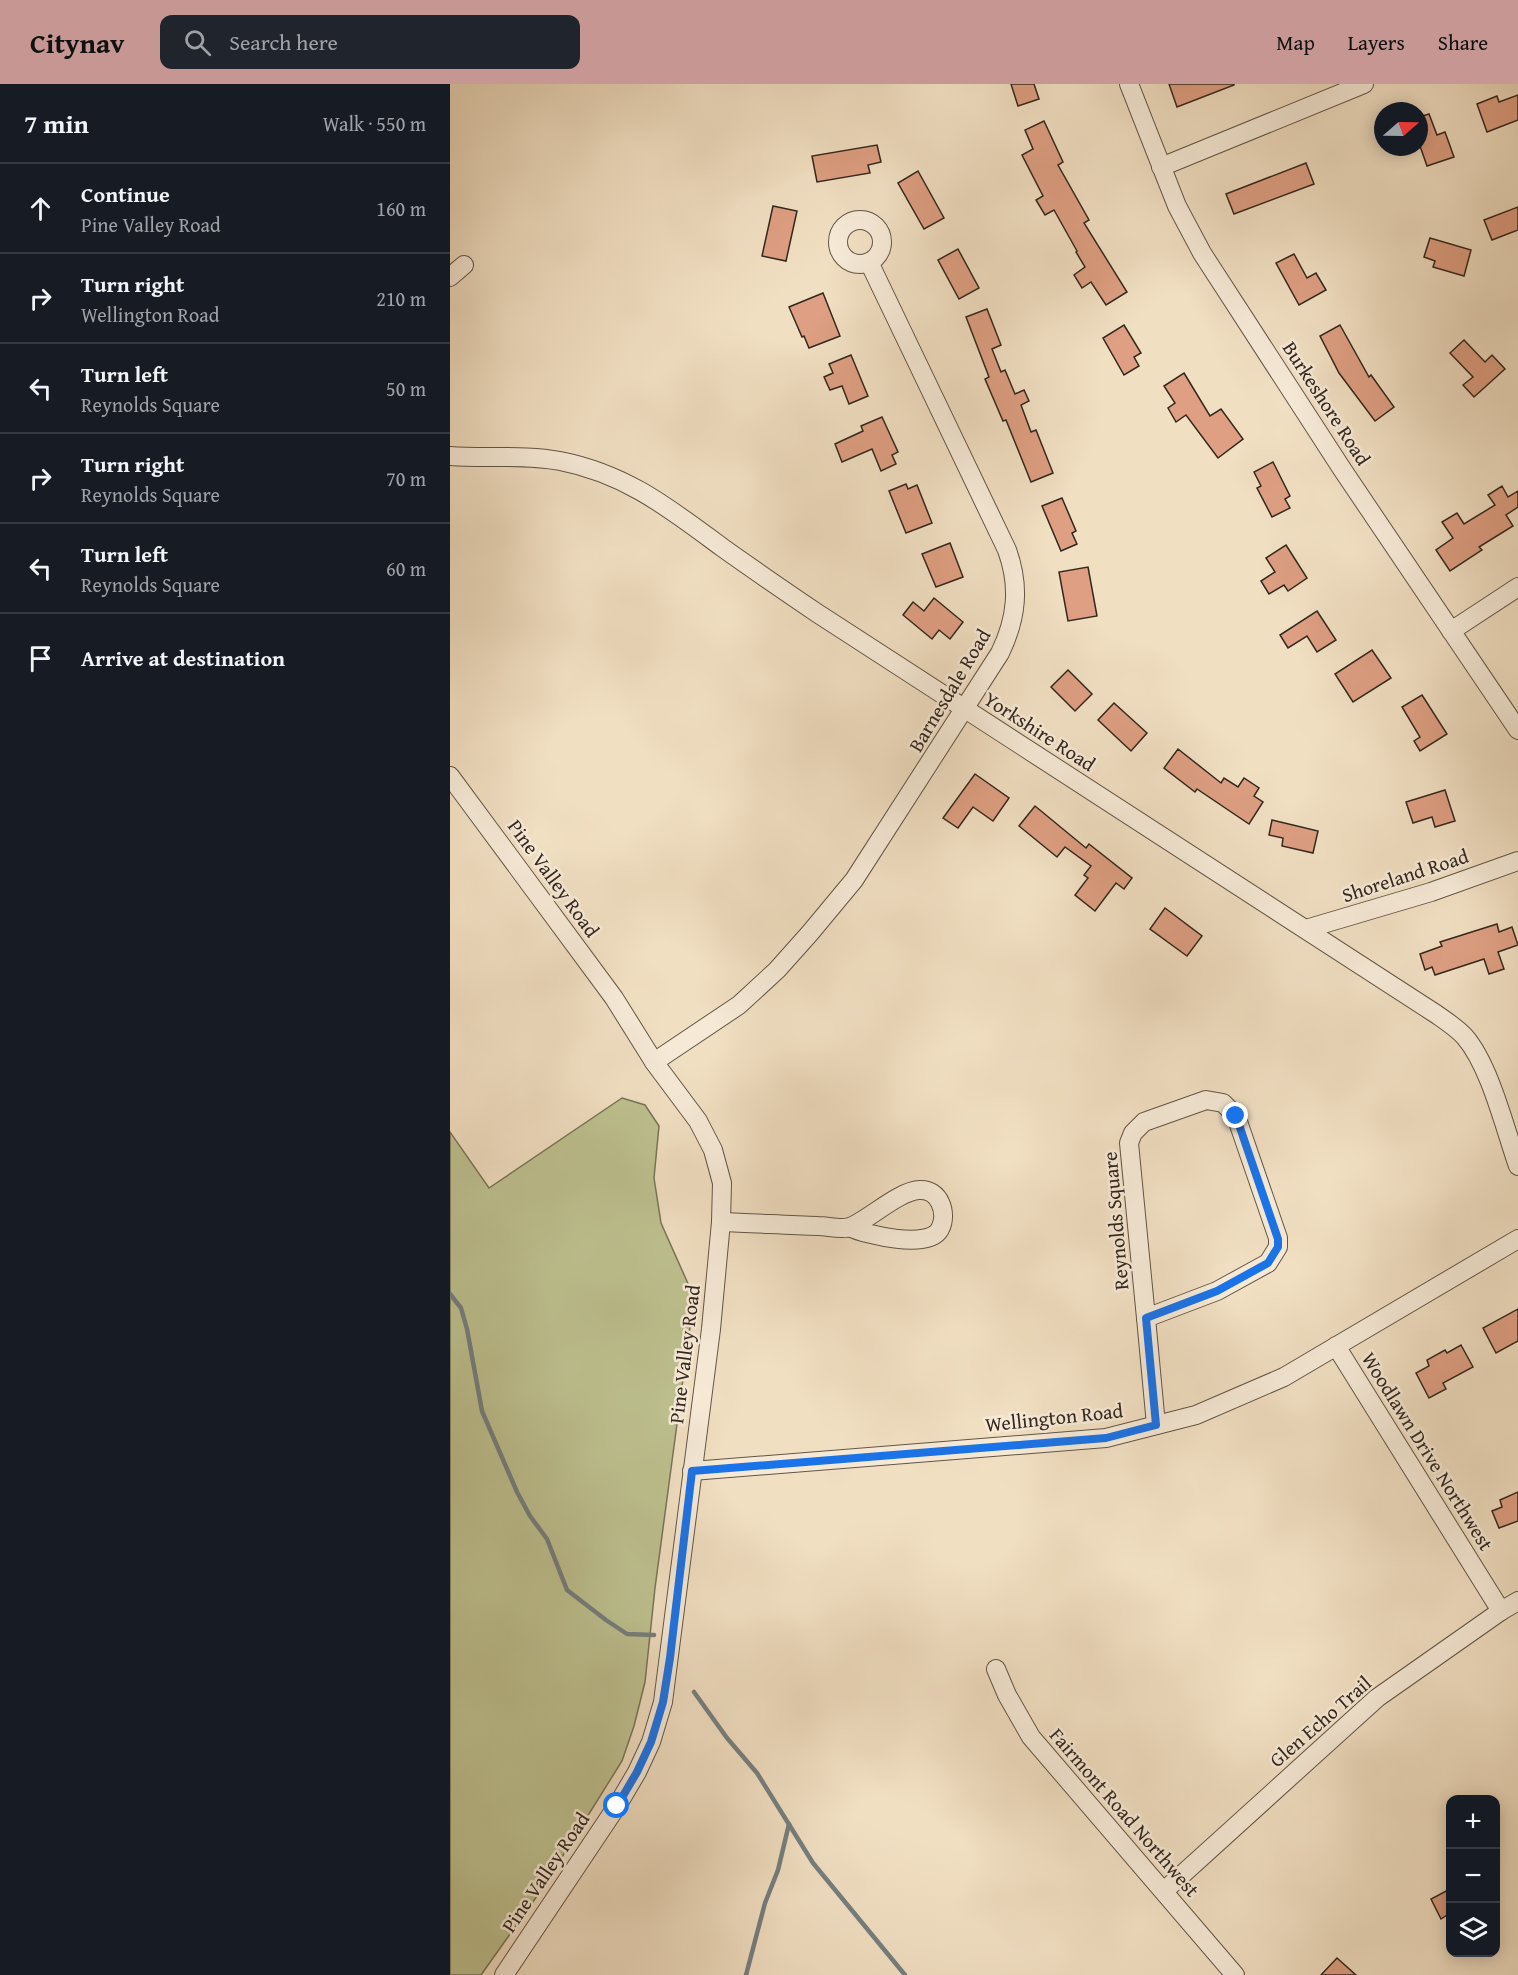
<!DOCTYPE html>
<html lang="en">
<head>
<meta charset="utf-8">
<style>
	body { margin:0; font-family:"Gentium Book Plus",serif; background:#20242c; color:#f1f3f6 }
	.controls { position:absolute; right:18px; bottom:18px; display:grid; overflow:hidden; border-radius:12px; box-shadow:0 3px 15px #0003 }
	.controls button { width:54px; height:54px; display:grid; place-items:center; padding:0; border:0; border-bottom:2px solid #363941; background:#171b24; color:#f1f3f6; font:30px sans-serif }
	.compass { position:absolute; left:924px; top:18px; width:54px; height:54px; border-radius:50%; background:#171b24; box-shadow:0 3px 15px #0003; rotate:70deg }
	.stop { position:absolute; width:18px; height:18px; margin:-14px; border:4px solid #1a73e8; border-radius:50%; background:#fff }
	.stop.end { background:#1a73e8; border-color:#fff; box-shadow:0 2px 6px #0008 }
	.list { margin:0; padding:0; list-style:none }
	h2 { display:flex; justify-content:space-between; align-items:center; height:78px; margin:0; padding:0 24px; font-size:26px }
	h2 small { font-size:20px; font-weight:400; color:#9ea1a6 }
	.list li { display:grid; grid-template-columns:39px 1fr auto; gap:18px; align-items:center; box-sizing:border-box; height:90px; padding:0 24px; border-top:2px solid #363941 }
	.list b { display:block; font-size:22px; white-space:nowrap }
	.list p { margin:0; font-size:20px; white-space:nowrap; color:#9ea1a6 }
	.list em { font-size:20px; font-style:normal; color:#9ea1a6 }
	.icon { flex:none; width:33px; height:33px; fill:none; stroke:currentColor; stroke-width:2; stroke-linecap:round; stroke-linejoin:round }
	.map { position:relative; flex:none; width:1068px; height:1891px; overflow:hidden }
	header { display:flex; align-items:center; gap:36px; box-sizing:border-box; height:84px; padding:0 30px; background:#c59692; color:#111 }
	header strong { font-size:28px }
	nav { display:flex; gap:33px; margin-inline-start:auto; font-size:21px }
	.search { width:420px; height:54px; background:#20242c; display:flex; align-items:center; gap:15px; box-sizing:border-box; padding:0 21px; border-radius:12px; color:#9ea1a6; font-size:22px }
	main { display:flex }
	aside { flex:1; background:#171b24 }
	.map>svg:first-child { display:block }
</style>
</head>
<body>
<header>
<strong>Citynav</strong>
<div class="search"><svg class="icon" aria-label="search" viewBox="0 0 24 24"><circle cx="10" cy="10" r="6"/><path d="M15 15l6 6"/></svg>Search here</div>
<nav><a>Map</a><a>Layers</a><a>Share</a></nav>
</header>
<main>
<aside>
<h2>7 min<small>Walk · 550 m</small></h2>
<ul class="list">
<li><svg class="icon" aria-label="ahead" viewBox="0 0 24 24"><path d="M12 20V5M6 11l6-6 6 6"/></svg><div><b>Continue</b><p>Pine Valley Road</p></div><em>160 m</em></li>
<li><svg class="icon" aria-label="right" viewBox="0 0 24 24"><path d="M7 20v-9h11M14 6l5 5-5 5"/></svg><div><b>Turn right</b><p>Wellington Road</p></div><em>210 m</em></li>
<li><svg class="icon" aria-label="left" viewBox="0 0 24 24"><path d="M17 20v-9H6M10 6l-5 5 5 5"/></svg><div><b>Turn left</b><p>Reynolds Square</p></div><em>50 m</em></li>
<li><svg class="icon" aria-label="right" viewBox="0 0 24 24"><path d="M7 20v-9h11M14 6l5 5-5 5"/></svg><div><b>Turn right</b><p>Reynolds Square</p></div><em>70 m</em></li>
<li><svg class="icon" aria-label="left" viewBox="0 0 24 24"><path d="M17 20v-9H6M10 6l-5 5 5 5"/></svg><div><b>Turn left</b><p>Reynolds Square</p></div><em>60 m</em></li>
<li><svg class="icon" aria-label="arrive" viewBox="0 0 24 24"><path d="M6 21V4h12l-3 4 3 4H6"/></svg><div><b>Arrive at destination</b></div></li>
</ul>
</aside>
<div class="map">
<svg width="1068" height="1891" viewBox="0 0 1068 1891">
	<rect width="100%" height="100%" fill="#f1dfc2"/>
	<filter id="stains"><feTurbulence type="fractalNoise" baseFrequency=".00333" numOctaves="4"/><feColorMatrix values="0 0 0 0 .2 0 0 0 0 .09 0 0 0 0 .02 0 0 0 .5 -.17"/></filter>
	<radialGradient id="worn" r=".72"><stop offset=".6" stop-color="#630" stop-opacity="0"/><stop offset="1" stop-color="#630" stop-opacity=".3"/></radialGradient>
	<!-- green -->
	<path fill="#bec190" stroke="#787457" stroke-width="1.5" d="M172 1014 195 1021 209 1042 204 1094 211 1139 244 1213 205 1504 195 1598 184 1642 172 1677 92 1805 31 1891H0V1048L39 1104Z"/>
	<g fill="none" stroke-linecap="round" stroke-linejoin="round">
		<!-- stream -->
		<g stroke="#757f7f" stroke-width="4.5">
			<path d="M0 1210 11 1224 17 1245 32 1327 67 1408 80 1432 97 1455 117 1506 156 1536 177 1550 204 1551"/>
			<path d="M244 1608 277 1654 307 1689 363 1779 455 1891"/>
			<path d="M296 1891 315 1819 328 1786 339 1740"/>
		</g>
	</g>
	<!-- building -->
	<g fill="#de9f82" stroke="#33271e" stroke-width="1.5">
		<path d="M561 0H584L589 15 568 22Z"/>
		<path d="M719 0H784V1L727 23Z"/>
		<path d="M1068 11V36L1037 48 1027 20 1047 12 1049 18Z"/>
		<path d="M979 30 987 51 995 48 1004 73 977 82 969 59V33Z"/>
		<path d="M594 37 613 78 608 81 639 136 634 139 677 208 656 221 641 198 632 204 624 191 635 183 626 168 627 167 604 126 595 131 586 116 593 112 572 71 583 65 575 46Z"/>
		<path d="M427 61 431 78 418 81 420 89 367 98 362 72Z"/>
		<path d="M856 79 864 100 784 130 776 110Z"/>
		<path d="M468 87 494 134 474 145 448 99Z"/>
		<path d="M323 122 347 127 336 177 312 172Z"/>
		<path d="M1068 123V146L1042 156 1034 136Z"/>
		<path d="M980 154 1021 166 1014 192 983 183 985 177 974 173Z"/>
		<path d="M508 165 529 204 509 215 488 176Z"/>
		<path d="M844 170 857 194 866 189 876 206 849 221 826 179Z"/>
		<path d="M373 209 390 252 359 264 354 252 352 253 339 223Z"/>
		<path d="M537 225 551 261 542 265 551 288 555 286 565 310 574 306 579 317 571 321 581 348 586 346 603 389 581 398 556 336 553 337 535 295 539 293 516 233Z"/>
		<path d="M674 241 691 269 684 273 689 282 674 291 653 254Z"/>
		<path d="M890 241 919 293 921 291 944 323 925 337 889 289 870 252Z"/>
		<path d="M1014 256 1035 278 1042 271 1055 285 1024 313 1013 301 1023 293 1000 269Z"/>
		<path d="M401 271 418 312 399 320 392 302 380 306 374 293 383 289 379 280Z"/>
		<path d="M734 289 760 332 771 325 793 355 768 374 736 331 726 338 718 324 725 319 714 302Z"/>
		<path d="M432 333 448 368 442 371 446 380 431 387 422 365 392 378 385 360 413 347 411 342Z"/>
		<path d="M823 378 840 412 835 415 840 424 822 433 807 404 811 402 804 388Z"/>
		<path d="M456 400 458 405 467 401 482 439 456 449 439 407Z"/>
		<path d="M1052 402 1058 413 1068 407V423L1056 431 1063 442 1029 463 1032 466 1000 487 986 466 1003 454 992 438 1007 429 1014 440 1045 421 1038 411Z"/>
		<path d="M612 414 626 447 622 449 627 460 611 467 592 422Z"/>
		<path d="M500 459 513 493 486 503 472 470Z"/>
		<path d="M836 461 857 494 838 507 834 501 819 510 811 497 825 488 816 474Z"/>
		<path d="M638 483 647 532 618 537 609 488Z"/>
		<path d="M484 514 513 538 500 555 489 546 482 555 453 531 463 518 474 527Z"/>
		<path d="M867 527 886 556 867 568 857 552 838 564 830 551Z"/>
		<path d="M922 566 941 594 903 618 885 590Z"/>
		<path d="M618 586 642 610 625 627 601 603Z"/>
		<path d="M972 611 997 650 970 667 964 657 970 653 952 623Z"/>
		<path d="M664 619 697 649 681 667 648 636Z"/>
		<path d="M728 665 771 699 774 694 788 703 794 694 809 704 804 712 813 718 799 740 747 705 745 708 714 684Z"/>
		<path d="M525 690 559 714 543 737 523 723 508 744 493 734Z"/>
		<path d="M995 706 1005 737 985 743 982 733 963 739 956 718Z"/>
		<path d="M585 722 636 764 639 760 682 794 674 805 666 799 645 827 625 811 638 794 634 791 641 782 615 763 607 773 569 742Z"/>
		<path d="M822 736 868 747 863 769 832 762 833 754 819 751Z"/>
		<path d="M715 824 752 852 737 872 700 845Z"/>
		<path d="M1047 840 1049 848 1062 843 1068 861 1048 868 1054 885 1039 890 1034 875 985 891 982 883 975 886 970 870 992 862 990 858Z"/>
		<path d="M1068 1225V1257L1046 1269 1033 1244Z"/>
		<path d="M1011 1261 1023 1283 993 1299 996 1305 979 1314 966 1289 979 1282 977 1276 995 1266 997 1269Z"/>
		<path d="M1068 1408V1437L1049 1444 1042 1427 1052 1423 1050 1416Z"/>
		<path d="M1000 1805V1829L991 1835 981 1815Z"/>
		<path d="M887 1874 906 1891H871Z"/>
	</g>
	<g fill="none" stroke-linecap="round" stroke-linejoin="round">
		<defs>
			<g id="minor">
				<path d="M679 0 727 122 752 169 892 385 1068 646"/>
				<path d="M711 83 914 0"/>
				<circle cx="410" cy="158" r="22"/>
				<path d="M0 193 14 181"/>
				<path d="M0 372C36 375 73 370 110 377 177 390 220 425 273 464 304 486 336 508 367 529L986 930C996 937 1007 944 1015 953 1040 982 1055 1045 1068 1082"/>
				<path d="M1001 547 1068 503"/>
				<path d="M0 692 164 914 204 978 248 1037 263 1066 272 1099 271 1138 261 1245 213 1618 201 1658 187 1688 167 1722 54 1891"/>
				<path d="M856 845 981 808 1068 777"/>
				<path d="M204 978 289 921 327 886 360 849 404 796 550 569C567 534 570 502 557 466L419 178"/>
				<path d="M756 1016 773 1019 786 1032 828 1154V1163L818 1179 767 1207 696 1234 679 1059 683 1049 694 1038Z"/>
				<path d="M271 1138C303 1139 336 1141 368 1142 377 1142 392 1146 400 1143 418 1136 449 1107 469 1106 490 1104 498 1130 490 1145 479 1166 417 1151 399 1143"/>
				<path d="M696 1234 706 1341"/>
				<path d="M886 1262 1051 1527"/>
				<path d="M242 1387 656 1354 746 1331 834 1293 1068 1155"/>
				<path d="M546 1585 557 1611 581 1653 785 1891"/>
				<path d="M714 1807 927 1614 1051 1527 1068 1517"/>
			</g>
		</defs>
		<!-- minor casing -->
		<use href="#minor" stroke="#625547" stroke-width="20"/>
		<!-- minor -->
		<use href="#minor" stroke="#f6ead7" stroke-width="18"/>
	</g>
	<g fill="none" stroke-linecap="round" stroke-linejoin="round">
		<!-- route -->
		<path stroke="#1a73e8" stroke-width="8" d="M167 1722 187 1688 201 1658 213 1618 220 1574 242 1387 656 1354 706 1341 696 1234 767 1207 818 1179 828 1163V1155L786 1032"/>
	</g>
	<g text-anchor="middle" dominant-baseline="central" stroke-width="5" stroke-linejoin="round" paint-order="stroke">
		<!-- street labels -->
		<g font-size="20" fill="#33271e" stroke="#f6ead7">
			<text transform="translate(877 319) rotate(57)">Burkeshore Road</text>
			<text transform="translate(499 606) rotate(-59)">Barnesdale Road</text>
			<text transform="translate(590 647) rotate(33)">Yorkshire Road</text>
			<text transform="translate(955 791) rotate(-18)">Shoreland Road</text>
			<text transform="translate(104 794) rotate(54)">Pine Valley Road</text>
			<text transform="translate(665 1137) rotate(-95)">Reynolds Square</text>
			<text transform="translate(234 1270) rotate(-83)">Pine Valley Road</text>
			<text transform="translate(604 1333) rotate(-6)">Wellington Road</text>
			<text transform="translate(978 1367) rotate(58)">Woodlawn Drive Northwest</text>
			<text transform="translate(870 1637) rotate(-41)">Glen Echo Trail</text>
			<text transform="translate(675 1728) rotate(49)">Fairmont Road Northwest</text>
			<text transform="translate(95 1788) rotate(-56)">Pine Valley Road</text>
		</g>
	</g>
	<rect width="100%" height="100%" filter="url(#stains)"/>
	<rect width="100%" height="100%" fill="url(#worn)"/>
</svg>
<div class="controls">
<button>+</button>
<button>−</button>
<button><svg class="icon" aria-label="layers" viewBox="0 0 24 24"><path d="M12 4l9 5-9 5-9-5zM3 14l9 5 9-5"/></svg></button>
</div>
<svg class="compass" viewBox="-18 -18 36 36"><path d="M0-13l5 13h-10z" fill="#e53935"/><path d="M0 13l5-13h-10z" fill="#9ea1a6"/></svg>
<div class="stop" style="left:167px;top:1722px"></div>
<div class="stop end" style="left:786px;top:1032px"></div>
</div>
</main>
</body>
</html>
